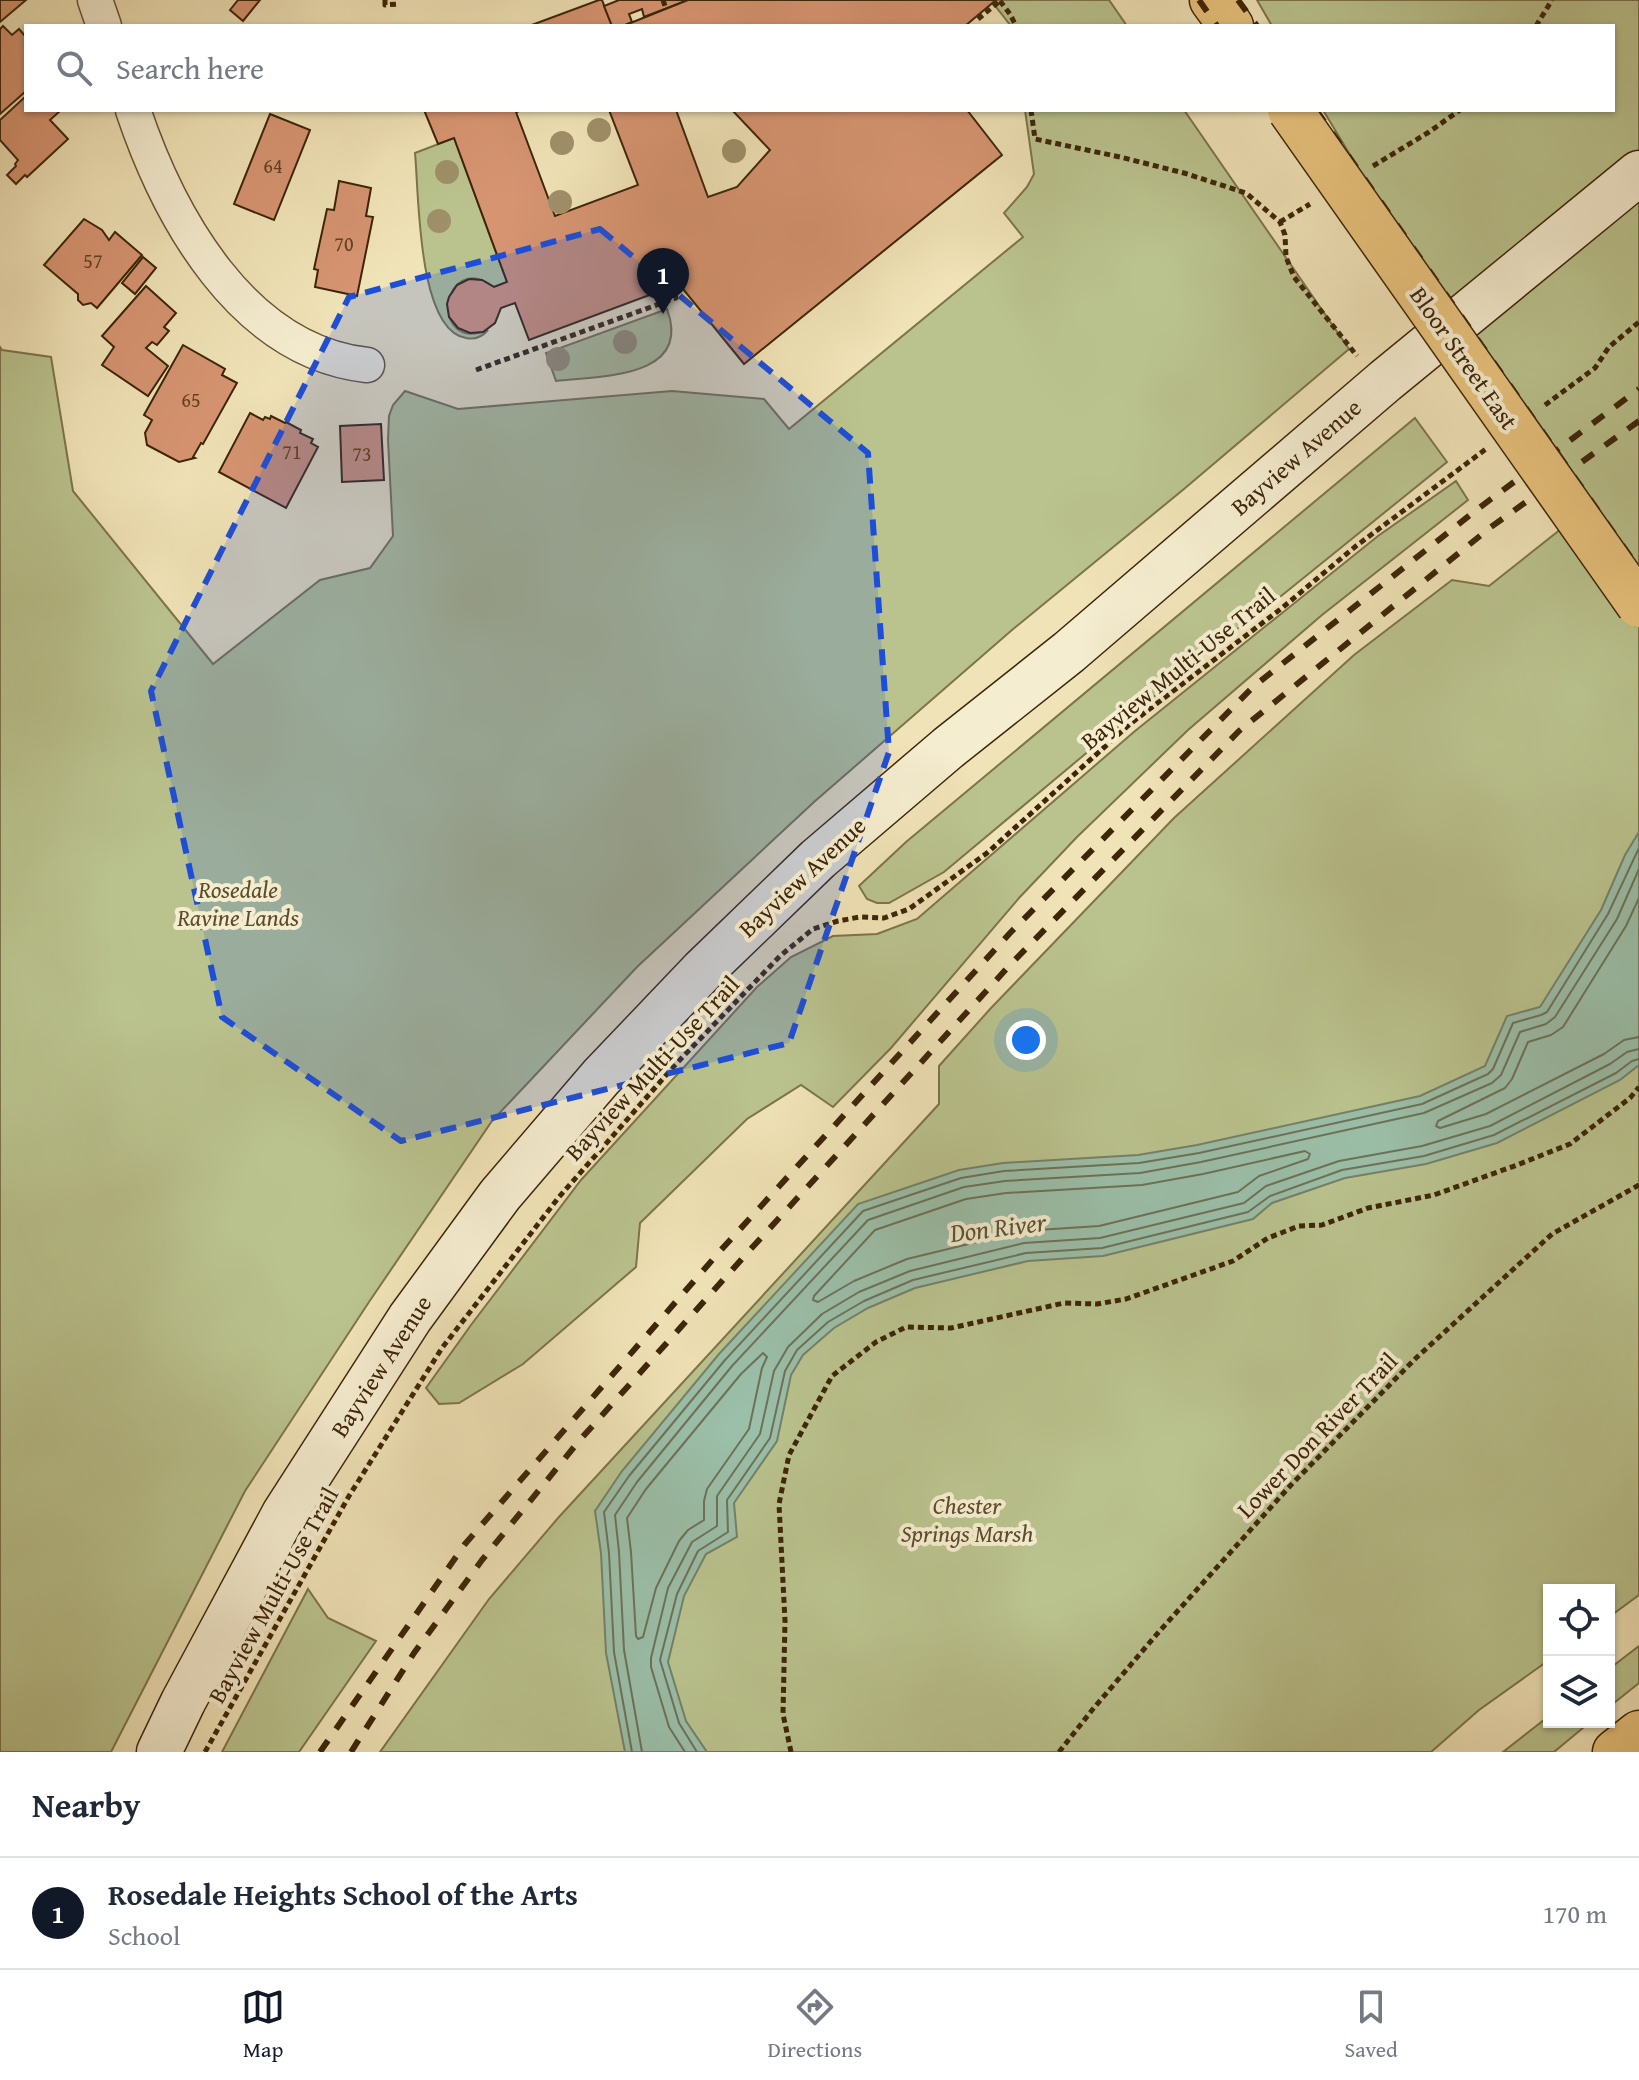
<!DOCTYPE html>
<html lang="en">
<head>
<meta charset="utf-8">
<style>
	body { margin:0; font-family:"Gentium Book Plus",serif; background:#f2f2f3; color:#1f2937 }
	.controls { position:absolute; right:24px; bottom:24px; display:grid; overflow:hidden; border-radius:0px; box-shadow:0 2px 6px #0004 }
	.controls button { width:72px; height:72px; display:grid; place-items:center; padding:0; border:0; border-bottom:2px solid #e0e1e3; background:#fff; color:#1f2937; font:40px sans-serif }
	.you { position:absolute; left:1026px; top:1040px; width:28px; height:28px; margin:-20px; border:6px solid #fff; border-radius:50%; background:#1a73e8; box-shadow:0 0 0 12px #1a73e833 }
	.badge { display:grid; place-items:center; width:52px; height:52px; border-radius:50%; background:#111827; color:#fff; font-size:26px; font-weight:700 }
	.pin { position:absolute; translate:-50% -66px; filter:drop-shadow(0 2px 4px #0008) }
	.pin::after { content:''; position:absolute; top:42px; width:28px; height:24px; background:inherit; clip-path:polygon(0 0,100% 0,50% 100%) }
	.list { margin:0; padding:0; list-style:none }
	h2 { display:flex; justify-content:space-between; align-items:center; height:104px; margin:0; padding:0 32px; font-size:34px }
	h2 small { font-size:26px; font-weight:400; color:#747a83 }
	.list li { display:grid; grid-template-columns:52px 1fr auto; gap:24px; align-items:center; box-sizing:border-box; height:112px; padding:0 32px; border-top:2px solid #e0e1e3 }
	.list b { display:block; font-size:30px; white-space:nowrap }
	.list p { margin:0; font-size:26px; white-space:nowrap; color:#747a83 }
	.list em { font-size:26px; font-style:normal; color:#747a83 }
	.icon { flex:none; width:44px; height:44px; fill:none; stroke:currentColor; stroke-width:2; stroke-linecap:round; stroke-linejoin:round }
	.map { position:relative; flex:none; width:1639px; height:1752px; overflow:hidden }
	.search { position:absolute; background:#fff; box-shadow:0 2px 6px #0004; left:24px; right:24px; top:24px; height:88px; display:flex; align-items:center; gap:20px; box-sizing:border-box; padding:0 28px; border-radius:0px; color:#747a83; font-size:30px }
	.sheet { height:216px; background:#fff }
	nav { display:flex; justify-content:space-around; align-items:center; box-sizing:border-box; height:112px; border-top:2px solid #e0e1e3; background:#fff; font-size:22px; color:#747a83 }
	nav a { display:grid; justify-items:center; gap:4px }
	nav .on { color:#111827 }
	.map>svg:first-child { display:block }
</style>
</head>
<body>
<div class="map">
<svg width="1639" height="1752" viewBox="0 0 1639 1752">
	<rect width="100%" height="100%" fill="#f0e3b7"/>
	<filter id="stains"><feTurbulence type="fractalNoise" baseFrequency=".0025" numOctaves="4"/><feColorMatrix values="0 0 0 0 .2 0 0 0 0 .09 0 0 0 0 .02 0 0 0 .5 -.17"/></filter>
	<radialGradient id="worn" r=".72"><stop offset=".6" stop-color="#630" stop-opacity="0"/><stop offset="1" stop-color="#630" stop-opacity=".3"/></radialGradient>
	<!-- green -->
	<g fill="#bac38e" stroke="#7c744b" stroke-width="2">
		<path d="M996 0H1109L1127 26H1011L993 3Z"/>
		<path d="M1257 0H1639V1595L1609 1617V1590H1549V1660L1479 1710 1431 1752H380L489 1599 558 1518 939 1104V1066L991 1008 1174 818 1354 655 1452 580 1489 586 1571 521 1323 110H1613V26H1272Z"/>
		<path d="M1025 110H1184L1349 349 1184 489 1012 630 814 802 637 967 492 1121 369 1302 245 1491 111 1752H0V347L2 350 51 357 73 491 213 664 320 580 370 568 393 536 388 440 389 416 393 405 405 391 458 409 672 391 764 399 789 429 1023 237 1004 213 1027 187 1034 174Z"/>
		<path d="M454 138 507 282 494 287C442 248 428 354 488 330 482 337 475 340 466 338 417 330 419 193 415 153Z"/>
		<path d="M667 309C693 379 599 376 556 381L546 353Z"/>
		<path d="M1415 418 1447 462 1260 613 1224 638 944 872 889 903H877L867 899 859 886 906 842Z"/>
		<path d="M1456 481 1468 500 1322 615 1188 730 1077 837 1019 898 891 1048 833 1107 801 1085 747 1119 640 1223 636 1267 523 1364 459 1403 439 1404 426 1388 471 1325 581 1180 757 987 791 957 833 936 877 934 917 919 1135 731 1378 536Z"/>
		<path d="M308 1589 328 1618 376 1641 299 1752H222Z"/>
		<path d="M1639 1646V1683L1609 1707V1669Z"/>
		<path d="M1549 1716V1722H1590L1554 1752H1503Z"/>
	</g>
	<!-- water -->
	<path fill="#9bbfa9" stroke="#758169" stroke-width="2" d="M1639 832V1065L1620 1080 1497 1143 1426 1164 1345 1178 1272 1203 1253 1219 1103 1256 1028 1261 915 1288 868 1308 834 1328 803 1355 791 1375 777 1441 734 1503 737 1537 706 1554 684 1596 668 1662 686 1721 707 1752H625L606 1653 601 1553 595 1511 622 1471 719 1354 858 1204 959 1170 1003 1163 1138 1155 1197 1145 1420 1096 1485 1066 1507 1016 1540 1007 1601 910 1625 855Z"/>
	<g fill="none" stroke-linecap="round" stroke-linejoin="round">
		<!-- shore -->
		<g stroke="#6c7258" stroke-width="2">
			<path d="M1639 898 1626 926 1563 1027 1551 1035 1528 1042 1512 1079 1505 1088 1438 1121 1436 1126 1440 1128 1486 1114 1604 1054 1624 1040 1639 1037"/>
			<path d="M1305 1151 1310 1154 1308 1159 1259 1176 1238 1192 1099 1226 1022 1231 907 1259 854 1281 818 1302 813 1300 814 1296 875 1230 966 1199 1006 1193 1142 1185 1203 1174Z"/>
			<path d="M763 1353 767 1357 762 1368 749 1429 707 1489 704 1501V1520L688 1530 679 1541 656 1588 643 1637 638 1639 636 1636 631 1552 627 1518 646 1489 741 1374Z"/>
			<path d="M632 1752 614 1652 609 1553 604 1512 629 1476 725 1360 863 1211 961 1178 1004 1171 1139 1163 1199 1153 1422 1104 1488 1074 1493 1069 1513 1023 1541 1015 1547 1012 1608 914 1639 848"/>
			<path d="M642 1752 624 1650 619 1552 615 1515 637 1482 732 1366 868 1220 964 1187 1005 1181 1140 1173 1201 1162 1424 1113 1492 1083 1501 1075 1520 1032 1546 1024 1555 1017 1617 919 1639 869"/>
			<path d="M685 1752 669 1727 651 1667V1658L668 1588 692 1542 717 1526V1496L760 1434 774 1371 788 1347 822 1314 859 1292 910 1271 1024 1243 1100 1238 1244 1203 1266 1186 1339 1161 1422 1146 1490 1126 1610 1064 1627 1052 1639 1049"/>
			<path d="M697 1752 679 1723 660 1660 677 1594 698 1551 728 1532 727 1500 770 1438 785 1371 797 1350 828 1322 864 1301 913 1280 1026 1253 1102 1248 1248 1212 1270 1196 1342 1170 1424 1156 1494 1135 1616 1073 1632 1061 1639 1059"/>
		</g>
	</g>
	<!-- building -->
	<g fill="#d69471" stroke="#3d2508" stroke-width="2">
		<path d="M0 0H26L0 22Z"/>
		<path d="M238 0H260L243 21 230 10Z"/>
		<path d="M599 0H602L612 26H529Z"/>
		<path d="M619 0H688L644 17 642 9 629 14 632 22 623 26H612L604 6Z"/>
		<path d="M688 0H996L965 26H623Z"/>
		<path d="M3 26 12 35 19 29 26 37V91L0 114V29Z"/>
		<path d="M26 96V110H61L50 120 68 139 27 177 25 175 16 184 7 175 16 166 15 164 18 160 0 140V120Z"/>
		<path d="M424 110H523L516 112 555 216 638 185 609 110H676L708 197 737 187 770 150 732 110H967L1002 155 744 364 679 284 529 340 515 303 501 308 495 323 483 332 470 333 458 328 449 317 447 304 449 297 457 285 469 279 482 280 494 287 507 282 454 138 438 144Z"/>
		<path d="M270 114 310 130 274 220 234 204Z"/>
		<path d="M339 181 371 188 366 216 373 217 357 296 315 287 318 270 314 269 327 209 334 210Z"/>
		<path d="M84 219 102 230 109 240 115 232 142 255 97 308 91 303 83 305 78 300V294L44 265Z"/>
		<path d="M143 257 156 268 135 294 122 283Z"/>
		<path d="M146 286 176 313 164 327 169 331 157 345 152 342 146 348 168 366 148 396 102 365 114 347 102 336Z"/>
		<path d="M183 345 225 369 222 375 237 383 203 444 201 443 193 457 195 458 179 462 147 445 145 433 152 420 144 415Z"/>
		<path d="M250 413 263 420 265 417 270 419 271 416 285 423 286 422 301 430 300 433 313 439 311 443 318 447 286 508 219 472Z"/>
		<path d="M381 424 384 480 342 482 340 426Z"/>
	</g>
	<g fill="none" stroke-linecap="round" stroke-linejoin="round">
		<defs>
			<g id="minor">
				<path d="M95 0 104 26"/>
				<path d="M133 110C169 217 242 351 367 365"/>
			</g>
			<path id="secondary" d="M159 1752 183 1702 284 1514 410 1318 500 1195 601 1077 703 970 818 859 948 748 1069 652 1385 381 1639 173"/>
			<path id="primary" d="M1212 0 1231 26"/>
			<path id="motorway" d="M1615 1752 1639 1733"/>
		</defs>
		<!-- minor casing -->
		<use href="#minor" stroke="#6a5434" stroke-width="37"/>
		<!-- secondary casing -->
		<use href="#secondary" stroke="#3d2508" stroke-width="47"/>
		<!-- primary casing -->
		<use href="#primary" stroke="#3d2508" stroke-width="47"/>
		<!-- motorway casing -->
		<use href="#motorway" stroke="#3d2508" stroke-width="47"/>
		<!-- path -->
		<g stroke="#3d2508" stroke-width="5" stroke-dasharray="6 4" stroke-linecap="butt">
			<path d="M385 0V5L398 4"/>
			<path d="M663 0 666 9"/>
			<path d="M1000 1 1010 14 1016 26"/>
			<path d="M978 19 1000 1"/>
			<path d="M1536 26 1552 0"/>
			<path d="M1031 110 1035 139 1120 157 1184 173 1246 193 1280 222 1285 235 1286 257 1294 277 1357 356"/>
			<path d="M1373 166 1429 132 1460 110"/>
			<path d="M1280 222 1310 204"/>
			<path d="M476 370 676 298 671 287"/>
			<path d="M1545 405 1595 368 1609 347 1639 322"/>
			<path d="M205 1752 349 1496 442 1348 559 1197 675 1065 780 956 813 929 838 921 860 917 884 918 909 909 987 853 1130 724 1282 608 1356 546 1486 449"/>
			<path d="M791 1752 783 1714 785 1621 779 1504 789 1455 832 1376 876 1342 906 1327 951 1328 1064 1303 1097 1304 1126 1299 1233 1261 1268 1238 1299 1226 1322 1225 1368 1208 1434 1195 1517 1165 1570 1144 1630 1098 1639 1087"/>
			<path d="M1059 1752 1093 1709 1157 1634 1290 1486 1416 1358 1552 1234 1639 1185"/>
		</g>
		<!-- minor -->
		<use href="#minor" stroke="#f5edd0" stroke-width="34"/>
		<!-- secondary -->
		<use href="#secondary" stroke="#f5edd0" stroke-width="44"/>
		<!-- primary -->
		<use href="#primary" stroke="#e8c27c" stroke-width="44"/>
		<!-- motorway -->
		<use href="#motorway" stroke="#e8c27c" stroke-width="44"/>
		<!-- rail -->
		<g stroke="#3d2508" stroke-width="6" stroke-dasharray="14 14" stroke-linecap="butt">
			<path d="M1199 0 1217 26"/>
			<path d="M1238 0 1257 26"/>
			<path d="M1276 110 1639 627"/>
			<path d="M1316 110 1639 569"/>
			<path d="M320 1752 465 1544 721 1250 1010 933 1253 687 1479 508 1639 389"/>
			<path d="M351 1752 414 1653 482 1560 579 1441 749 1251 1010 965 1239 731 1491 527 1639 421"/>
		</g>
		<defs>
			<path id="primary-bridge" d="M1290 110 1639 605"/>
		</defs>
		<!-- primary-bridge casing -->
		<use href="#primary-bridge" stroke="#3d2508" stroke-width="47" stroke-linecap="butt"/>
		<!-- primary-bridge -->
		<use href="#primary-bridge" stroke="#e8c27c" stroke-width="44"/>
	</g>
	<!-- trees -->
	<g fill="#9f9069">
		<circle cx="599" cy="130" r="12"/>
		<circle cx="562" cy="143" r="12"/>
		<circle cx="734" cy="151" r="12"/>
		<circle cx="447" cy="172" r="12"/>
		<circle cx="560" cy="202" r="12"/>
		<circle cx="439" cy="221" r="12"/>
		<circle cx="625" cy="342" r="12"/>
		<circle cx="558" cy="359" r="12"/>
	</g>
	<!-- marked area -->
	<path fill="#1d4ed8" fill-opacity="0.2" stroke="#1d4ed8" stroke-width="6" stroke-dasharray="16 10" stroke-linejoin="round" d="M600 229 868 453 889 752 789 1043 401 1141 222 1017 151 691 349 297Z"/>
	<g text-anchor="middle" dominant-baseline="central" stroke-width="8" stroke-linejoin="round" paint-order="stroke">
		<!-- number labels -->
		<g font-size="20" fill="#634122">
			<text x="273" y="165">64</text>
			<text x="344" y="243">70</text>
			<text x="93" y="260">57</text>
			<text x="191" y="399">65</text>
			<text x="292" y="451">71</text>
			<text x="362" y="453">73</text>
		</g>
		<!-- street labels -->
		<g font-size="24" fill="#3d2508" stroke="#f5edd0">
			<text transform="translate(1464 358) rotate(55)">Bloor Street East</text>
			<text transform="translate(1296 457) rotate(-41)">Bayview Avenue</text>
			<text transform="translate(1178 668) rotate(-39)">Bayview Multi-Use Trail</text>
			<text transform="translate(802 877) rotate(-43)">Bayview Avenue</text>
			<text transform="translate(652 1068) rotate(-47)">Bayview Multi-Use Trail</text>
			<text transform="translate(381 1366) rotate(-57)">Bayview Avenue</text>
			<text transform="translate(1317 1435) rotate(-46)">Lower Don River Trail</text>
			<text transform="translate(273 1595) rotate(-61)">Bayview Multi-Use Trail</text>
		</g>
		<!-- park labels -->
		<g font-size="24" font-style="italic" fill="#5c4c2a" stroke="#f5edd0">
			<text x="238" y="889">Rosedale<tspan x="238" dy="28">Ravine Lands</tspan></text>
			<text x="967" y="1505">Chester<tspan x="967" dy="28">Springs Marsh</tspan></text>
		</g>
		<!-- water labels -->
		<g font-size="26" font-style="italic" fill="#595338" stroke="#f5edd0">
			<text transform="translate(998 1227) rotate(-7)">Don River</text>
		</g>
	</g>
	<rect width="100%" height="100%" filter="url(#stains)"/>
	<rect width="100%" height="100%" fill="url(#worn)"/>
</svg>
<div class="controls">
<button><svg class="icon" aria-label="locate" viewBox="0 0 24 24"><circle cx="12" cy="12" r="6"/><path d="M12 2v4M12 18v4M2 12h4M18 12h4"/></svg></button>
<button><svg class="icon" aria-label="layers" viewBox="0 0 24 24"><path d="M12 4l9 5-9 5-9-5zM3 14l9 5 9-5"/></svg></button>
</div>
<div class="you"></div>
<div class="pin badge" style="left:663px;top:314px">1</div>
<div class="search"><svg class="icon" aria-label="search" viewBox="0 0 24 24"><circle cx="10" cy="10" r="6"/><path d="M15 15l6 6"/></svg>Search here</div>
</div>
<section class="sheet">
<h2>Nearby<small></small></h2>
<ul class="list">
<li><span class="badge">1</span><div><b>Rosedale Heights School of the Arts</b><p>School</p></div><em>170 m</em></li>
</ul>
</section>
<nav>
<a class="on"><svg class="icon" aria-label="map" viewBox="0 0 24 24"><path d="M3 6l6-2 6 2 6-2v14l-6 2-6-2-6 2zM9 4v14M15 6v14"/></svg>Map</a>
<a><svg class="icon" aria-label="directions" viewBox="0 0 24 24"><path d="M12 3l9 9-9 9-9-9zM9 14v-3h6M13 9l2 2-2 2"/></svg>Directions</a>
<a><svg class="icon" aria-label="saved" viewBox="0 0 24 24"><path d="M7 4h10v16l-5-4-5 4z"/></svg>Saved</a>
</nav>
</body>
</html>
